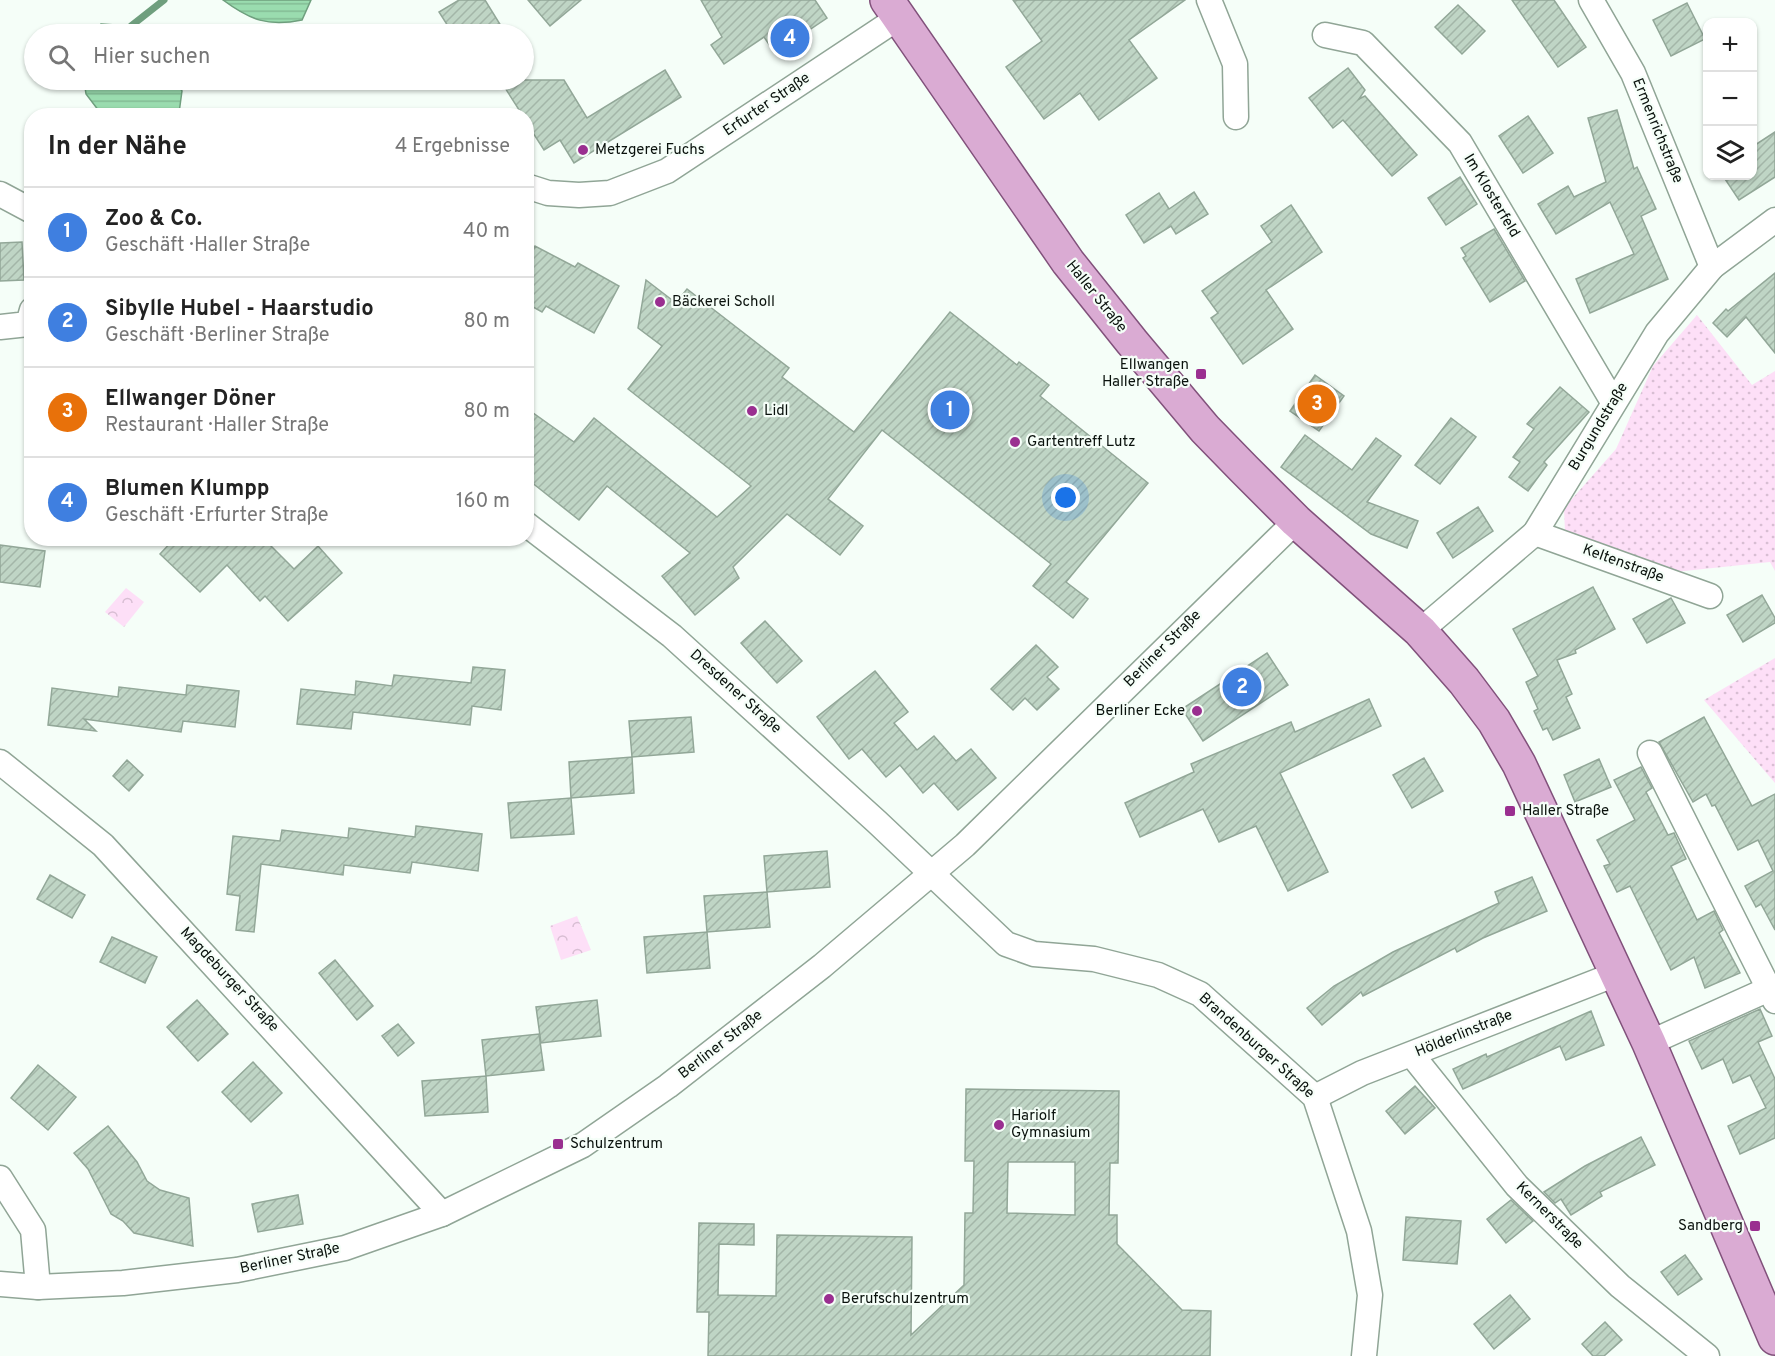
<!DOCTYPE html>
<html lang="de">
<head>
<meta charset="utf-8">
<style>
	body { margin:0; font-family:Overpass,sans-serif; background:#f6f6f6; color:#222 }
	.controls { position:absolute; right:18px; top:18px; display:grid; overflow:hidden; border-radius:12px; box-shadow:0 2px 4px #0004 }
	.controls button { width:54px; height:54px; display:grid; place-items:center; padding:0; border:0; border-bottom:2px solid #e0e0e0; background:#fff; color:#222; font:30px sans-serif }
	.you { position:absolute; left:1066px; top:498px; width:21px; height:21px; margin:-15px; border:4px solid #fff; border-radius:50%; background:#1a73e8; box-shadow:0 0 0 9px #1a73e833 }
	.badge { display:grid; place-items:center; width:39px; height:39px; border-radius:50%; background:#2563eb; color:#fff; font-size:20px; font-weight:700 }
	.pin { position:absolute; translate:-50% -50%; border:3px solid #fff; box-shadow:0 2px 6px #0006 }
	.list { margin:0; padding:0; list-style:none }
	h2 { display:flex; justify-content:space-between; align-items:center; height:78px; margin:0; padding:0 24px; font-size:26px }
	h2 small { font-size:20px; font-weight:400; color:#767676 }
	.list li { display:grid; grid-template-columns:39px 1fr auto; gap:18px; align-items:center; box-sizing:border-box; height:90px; padding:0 24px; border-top:2px solid #e0e0e0 }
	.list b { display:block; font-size:22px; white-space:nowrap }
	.list p { margin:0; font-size:20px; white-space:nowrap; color:#767676 }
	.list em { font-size:20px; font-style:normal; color:#767676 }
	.icon { flex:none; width:33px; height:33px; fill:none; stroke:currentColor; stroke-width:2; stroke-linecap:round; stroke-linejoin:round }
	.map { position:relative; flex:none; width:1775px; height:1356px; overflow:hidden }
	.search { position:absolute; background:#fff; box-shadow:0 2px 4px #0004; left:24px; top:24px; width:510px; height:66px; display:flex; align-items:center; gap:15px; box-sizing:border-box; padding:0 21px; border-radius:33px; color:#767676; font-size:22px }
	.panel { position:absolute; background:#fff; box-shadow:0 2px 4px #0004; left:24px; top:108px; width:510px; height:438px; border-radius:24px }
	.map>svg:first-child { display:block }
</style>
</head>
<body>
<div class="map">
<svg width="1775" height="1356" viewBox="0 0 1775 1356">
	<defs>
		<pattern id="grass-dots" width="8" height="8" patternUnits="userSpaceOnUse" patternTransform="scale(1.5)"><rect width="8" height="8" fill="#fddff7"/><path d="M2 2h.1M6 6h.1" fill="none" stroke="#d8bed3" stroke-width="1.8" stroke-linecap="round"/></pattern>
		<pattern id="park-crowns" width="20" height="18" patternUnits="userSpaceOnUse" patternTransform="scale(1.5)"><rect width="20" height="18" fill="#fddff7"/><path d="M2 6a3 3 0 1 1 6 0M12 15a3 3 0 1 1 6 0" fill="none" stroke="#d8bed3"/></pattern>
		<pattern id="water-rules" width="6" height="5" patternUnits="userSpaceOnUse" patternTransform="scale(1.5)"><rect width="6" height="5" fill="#9adcaf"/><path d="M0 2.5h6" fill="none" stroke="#83bc95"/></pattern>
		<pattern id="building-hatch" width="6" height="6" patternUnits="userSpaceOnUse" patternTransform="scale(1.5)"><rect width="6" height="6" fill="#bfd5c5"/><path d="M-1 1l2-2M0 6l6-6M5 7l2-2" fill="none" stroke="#a3b6a8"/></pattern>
	</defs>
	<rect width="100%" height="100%" fill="#f5fef8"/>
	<!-- grass -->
	<g fill="url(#grass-dots)">
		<path d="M1697 315 1752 385 1775 371V571L1770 562 1675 572 1565 532 1564 508 1616 449 1653 366Z"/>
		<path d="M1775 658V783L1704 700Z"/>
	</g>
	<!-- park -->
	<g fill="url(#park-crowns)">
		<path d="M126 588 144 602 124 627 105 612Z"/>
		<path d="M577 916 591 950 561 960 550 926Z"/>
	</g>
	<!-- water -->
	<g fill="url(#water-rules)" stroke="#6f9f7e" stroke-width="1.5">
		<path d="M223 0H311L302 20C268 27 250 20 223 0Z"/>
		<path d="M101 24 131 26 142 34H87Z"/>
		<path d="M84 80H175L182 91 179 113 176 116 102 115 86 94Z"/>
	</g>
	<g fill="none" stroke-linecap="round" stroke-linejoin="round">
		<!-- stream -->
		<path stroke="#6f9f7e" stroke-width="7" d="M131 26 164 0"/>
	</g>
	<!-- building -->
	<g fill="url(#building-hatch)" stroke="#92a798" stroke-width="1.5" fill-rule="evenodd">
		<path d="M459 0H485L506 34H453L439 12Z"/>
		<path d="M528 0H581L550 26Z"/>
		<path d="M701 0H815L827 18 775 53 764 37 724 64 711 45 722 37Z"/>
		<path d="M1013 0H1185L1129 40 1157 78 1099 120 1080 93 1044 119 1006 67 1042 41Z"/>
		<path d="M1512 0H1554L1586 47 1558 67Z"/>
		<path d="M1687 3 1705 39 1671 56 1653 20Z"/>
		<path d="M1458 5 1485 31 1462 54 1435 27Z"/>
		<path d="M1348 68 1365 90 1359 99 1365 96 1417 155 1392 176 1343 120 1333 128 1309 98Z"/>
		<path d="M665 70 681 97 574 163 560 140 544 150 526 122V116H523L500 80H564L587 118Z"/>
		<path d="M1617 110 1634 169 1637 167 1656 209 1641 216 1668 279 1590 313 1576 279 1634 254 1610 202 1556 234 1538 204 1568 186 1574 197 1606 182 1588 118Z"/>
		<path d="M1528 116 1553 153 1523 173 1499 136Z"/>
		<path d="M1775 132V177L1739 200 1723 176H1752V147Z"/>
		<path d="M1460 177 1477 204 1446 225 1428 198Z"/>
		<path d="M1194 192 1208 214 1176 234 1171 226 1144 243 1126 215 1159 193 1169 209Z"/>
		<path d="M1291 205 1322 252 1266 290 1293 329 1243 364 1211 318 1218 313 1202 291 1272 242 1261 226Z"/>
		<path d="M1494 229 1525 281 1490 302 1463 258 1466 256 1461 248Z"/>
		<path d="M22 242 24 280 0 281V243Z"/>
		<path d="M526 246 533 250 535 246 575 267 578 263 619 286 594 333 546 306 542 312 526 303Z"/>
		<path d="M1775 273V353L1746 317 1727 337 1713 323 1726 309 1728 311Z"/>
		<path d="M646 280 676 303 687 289 789 368 782 377 854 432 950 312 1017 365 1019 362 1049 385 1040 396 1148 483 1066 582 1088 599 1073 618 1033 586 1051 564 882 430 828 499 863 526 840 555 787 514 733 567 739 578 695 615 662 576 690 553 607 486 579 520 526 478V408L574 442 594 418 717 517 751 486 628 389 662 346 638 328Z"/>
		<path d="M1315 375 1344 396 1319 431 1290 411Z"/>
		<path d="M1560 387 1589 412 1544 462 1547 465 1528 491 1509 477 1520 462 1513 457 1534 429 1527 424Z"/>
		<path d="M1451 418 1476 437 1440 484 1415 465Z"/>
		<path d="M1305 435 1352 470 1376 438 1401 456 1367 502 1418 521 1407 548 1371 534 1281 467Z"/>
		<path d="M1478 507 1493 531 1453 558 1437 533Z"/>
		<path d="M175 538H263L294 569 318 546 342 573 288 621 265 596 260 601 227 565 200 592 160 554Z"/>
		<path d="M0 545 45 551 40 587 0 582Z"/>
		<path d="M1593 587 1615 629 1575 650 1576 653 1557 660 1572 694 1566 697 1580 728 1553 740 1547 728 1543 730 1534 711 1538 709 1526 682 1538 676 1513 629Z"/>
		<path d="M1762 595 1775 618V623L1743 642 1727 615Z"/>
		<path d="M1671 598 1685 623 1647 643 1633 619Z"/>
		<path d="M765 621 802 661 777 683 741 643Z"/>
		<path d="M1036 645 1058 667 1047 677 1059 689 1037 710 1025 698 1013 710 991 689Z"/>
		<path d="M1267 653 1288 685 1203 741 1182 709Z"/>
		<path d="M473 667 505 670 501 710 472 706 470 725 353 712 351 729 297 724 301 689 355 695 356 681 392 686 394 675 471 683Z"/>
		<path d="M875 671 908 712 894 723 917 750 934 736 956 761 971 749 996 778 958 810 934 783 923 793 900 765 886 777 862 749 849 759 817 717Z"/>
		<path d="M187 685 239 691 235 727 183 721 181 732 84 719 96 731 48 725 52 688 118 697 119 687 186 695Z"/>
		<path d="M1369 699 1381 726 1280 773 1328 872 1288 891 1256 826 1219 842 1203 809 1140 837 1125 803 1194 772 1191 764 1291 722 1295 732Z"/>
		<path d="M691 717 694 752 632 757 629 721Z"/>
		<path d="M1704 717 1752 806 1775 794V930L1761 904 1756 907 1745 886 1773 871 1758 840 1738 850 1715 805 1712 806 1706 794 1693 802 1659 742Z"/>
		<path d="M632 757 634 793 571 798 569 762Z"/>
		<path d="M1424 758 1443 791 1412 808 1393 775Z"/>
		<path d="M1599 759 1611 787 1575 802 1564 775Z"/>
		<path d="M127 760 143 775 129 791 113 776Z"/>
		<path d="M1641 767 1652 788 1646 792 1668 835 1674 833 1686 859 1671 866 1697 920 1714 911 1723 930 1719 933 1740 973 1705 988 1694 957 1671 970 1630 886 1617 892 1604 866 1610 864 1597 840 1635 820 1614 780Z"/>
		<path d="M571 798 574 834 511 838 508 803Z"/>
		<path d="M416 826 482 834 478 871 412 862 410 873 344 865 343 875 261 864 254 932 236 930 240 896 227 894 233 836 280 841 282 830 348 838 349 828 415 837Z"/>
		<path d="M827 851 830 887 767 892 764 856Z"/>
		<path d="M50 875 85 895 72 918 37 899Z"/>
		<path d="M1532 877 1547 911 1483 938 1457 952 1455 948 1363 996 1361 992 1322 1025 1307 1008 1334 986 1393 952 1499 903 1495 892Z"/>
		<path d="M767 892 770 927 707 932 704 896Z"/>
		<path d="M707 932 710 968 647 973 644 937Z"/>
		<path d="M112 937 157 957 145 983 100 962Z"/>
		<path d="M335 960 373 1006 357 1020 319 973Z"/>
		<path d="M197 1000 228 1034 198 1061 167 1027Z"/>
		<path d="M597 1000 601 1036 541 1043 536 1007Z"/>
		<path d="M1760 1009 1772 1036 1758 1042 1775 1079V1138L1740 1154 1728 1126 1766 1108 1750 1075 1733 1083 1723 1059 1702 1069 1689 1041Z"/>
		<path d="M1591 1011 1604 1045 1566 1060 1560 1046 1463 1089 1453 1069 1486 1054 1487 1057Z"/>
		<path d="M398 1024 414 1043 398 1056 382 1036Z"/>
		<path d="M539 1034 544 1070 486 1076 482 1040Z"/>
		<path d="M253 1062 282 1093 251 1122 222 1092Z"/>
		<path d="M38 1065 76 1097 48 1130 11 1098Z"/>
		<path d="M486 1076 488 1112 425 1116 422 1081Z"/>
		<path d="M1415 1086 1435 1108 1405 1134 1386 1111Z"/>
		<path d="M966 1089 1119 1091 1118 1163H1110L1109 1215H1117V1244L1182 1310 1211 1311 1210 1356H708L709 1312H697L699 1223 754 1224V1245L719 1244 718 1295 776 1296 777 1235 912 1237 911 1335 964 1285 965 1213H973L974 1161H965ZM1008 1162H1075V1215L1007 1213Z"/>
		<path d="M108 1126 137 1162 147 1181 160 1190 189 1198 193 1246 134 1233 123 1221 111 1214 88 1169 74 1153Z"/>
		<path d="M1641 1137 1655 1165 1600 1192 1602 1196 1571 1215 1561 1199 1555 1203 1544 1192 1585 1166Z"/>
		<path d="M298 1195 303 1224 258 1232 252 1204Z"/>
		<path d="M1511 1200 1533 1221 1506 1243 1487 1219Z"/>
		<path d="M1406 1217 1461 1221 1457 1264 1403 1260Z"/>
		<path d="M1685 1255 1702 1279 1678 1295 1661 1272Z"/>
		<path d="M1510 1295 1530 1319 1494 1349 1474 1324Z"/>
		<path d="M1605 1322 1622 1340 1604 1356H1593L1582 1344Z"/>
	</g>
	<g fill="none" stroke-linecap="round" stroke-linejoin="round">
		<defs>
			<g id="minor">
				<path d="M1209 0 1235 64 1236 117"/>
				<path d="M1591 0 1633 73 1712 267"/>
				<path d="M1325 35 1363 43 1460 143 1613 402"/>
				<path d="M526 186 548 193 579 195 610 193 667 171 898 18"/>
				<path d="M0 194 32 211"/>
				<path d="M0 327 28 324 32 310"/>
				<path d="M526 524 672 636 877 822 1006 944 1034 954 1094 959 1158 975 1200 994 1315 1097 1359 1231 1370 1295 1364 1356"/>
				<path d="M1535 533 1710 596"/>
				<path d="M1420 631 1535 533 1657 333 1712 267 1775 220"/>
				<path d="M1650 753 1769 989"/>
				<path d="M0 762 103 845 442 1214"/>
				<path d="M1649 1043 1769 989 1775 1001"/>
				<path d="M1412 1055 1517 1186 1620 1286 1707 1356"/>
				<path d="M1315 1097 1362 1073 1616 974"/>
				<path d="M0 1178 33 1230 38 1287"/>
				<path d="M0 1284 38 1287 123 1283 237 1270 345 1248 442 1214 583 1145 668 1086 822 966 965 845 1296 521"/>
			</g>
			<path id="primary" d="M887 0 1068 262 1132 342 1205 429 1244 469 1296 521 1420 631 1464 681 1494 721 1519 764 1649 1043 1775 1338"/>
		</defs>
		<!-- minor casing -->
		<use href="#minor" stroke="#90a596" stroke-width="27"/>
		<!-- primary casing -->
		<use href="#primary" stroke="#81517b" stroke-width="36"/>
		<!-- minor -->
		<use href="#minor" stroke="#fff" stroke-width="24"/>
		<!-- primary -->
		<use href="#primary" stroke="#daabd3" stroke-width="33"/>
	</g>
	<!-- markers -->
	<g fill="#9a2f90" stroke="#f5fef8" stroke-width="2">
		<circle cx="583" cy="150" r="6"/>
		<circle cx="660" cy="302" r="6"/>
		<rect x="1195" y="368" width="12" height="12" rx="3"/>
		<circle cx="752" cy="411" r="6"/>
		<circle cx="1015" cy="442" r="6"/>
		<circle cx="1197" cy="711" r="6"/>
		<rect x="1504" y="805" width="12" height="12" rx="3"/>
		<circle cx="999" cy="1125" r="6"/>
		<rect x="552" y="1138" width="12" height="12" rx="3"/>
		<rect x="1749" y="1220" width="12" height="12" rx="3"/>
		<circle cx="829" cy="1299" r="6"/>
	</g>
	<g text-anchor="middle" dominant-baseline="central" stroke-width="4.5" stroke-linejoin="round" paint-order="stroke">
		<!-- street labels -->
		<g font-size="15" fill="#0a120d" stroke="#f5fef8">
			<text transform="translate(767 105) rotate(-34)">Erfurter Straße</text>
			<text transform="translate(1657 131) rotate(68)">Ermenrichstraße</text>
			<text transform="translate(1491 196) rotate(59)">Im Klosterfeld</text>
			<text transform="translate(1096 297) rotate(51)">Haller Straße</text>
			<text transform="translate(1599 427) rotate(-59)">Burgundstraße</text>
			<text transform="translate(1623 564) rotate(20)">Keltenstraße</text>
			<text transform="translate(1163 649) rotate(-45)">Berliner Straße</text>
			<text transform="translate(735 692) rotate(42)">Dresdener Straße</text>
			<text transform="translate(229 980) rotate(47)">Magdeburger Straße</text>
			<text transform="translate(1464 1034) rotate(-22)">Hölderlinstraße</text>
			<text transform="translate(721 1045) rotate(-38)">Berliner Straße</text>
			<text transform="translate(1256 1046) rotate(42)">Brandenburger Straße</text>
			<text transform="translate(1549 1216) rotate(45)">Kernerstraße</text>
			<text transform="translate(290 1259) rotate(-12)">Berliner Straße</text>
		</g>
		<!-- poi labels -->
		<g font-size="15" fill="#0a120d" stroke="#f5fef8" text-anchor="start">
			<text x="595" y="150">Metzgerei Fuchs</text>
			<text x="672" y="302">Bäckerei Scholl</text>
			<text x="1189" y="365" text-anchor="end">Ellwangen<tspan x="1189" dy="17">Haller Straße</tspan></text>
			<text x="764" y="411">Lidl</text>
			<text x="1027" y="442">Gartentreff Lutz</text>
			<text x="1185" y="711" text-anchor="end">Berliner Ecke</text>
			<text x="1522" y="811">Haller Straße</text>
			<text x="1011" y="1116">Hariolf<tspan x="1011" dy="17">Gymnasium</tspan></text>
			<text x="570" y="1144">Schulzentrum</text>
			<text x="1743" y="1226" text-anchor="end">Sandberg</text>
			<text x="841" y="1299">Berufschulzentrum</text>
		</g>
	</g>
</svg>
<div class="controls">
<button>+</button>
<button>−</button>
<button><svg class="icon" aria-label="layers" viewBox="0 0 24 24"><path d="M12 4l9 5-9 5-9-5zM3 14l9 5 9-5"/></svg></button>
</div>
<div class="you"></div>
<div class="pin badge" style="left:950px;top:410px;background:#3f7fe0">1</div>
<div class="pin badge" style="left:1242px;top:687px;background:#3f7fe0">2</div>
<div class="pin badge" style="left:1317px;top:404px;background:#e8710a">3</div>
<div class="pin badge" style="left:790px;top:38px;background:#3f7fe0">4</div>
<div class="search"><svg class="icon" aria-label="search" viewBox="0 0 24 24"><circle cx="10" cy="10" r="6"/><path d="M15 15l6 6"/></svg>Hier suchen</div>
<section class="panel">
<h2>In der Nähe<small>4 Ergebnisse</small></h2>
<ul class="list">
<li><span class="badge" style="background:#3f7fe0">1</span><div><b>Zoo &amp; Co.</b><p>Geschäft · Haller Straße</p></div><em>40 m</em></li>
<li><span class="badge" style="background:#3f7fe0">2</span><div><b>Sibylle Hubel - Haarstudio</b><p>Geschäft · Berliner Straße</p></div><em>80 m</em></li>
<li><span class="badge" style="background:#e8710a">3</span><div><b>Ellwanger Döner</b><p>Restaurant · Haller Straße</p></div><em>80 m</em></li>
<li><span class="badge" style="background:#3f7fe0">4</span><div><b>Blumen Klumpp</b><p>Geschäft · Erfurter Straße</p></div><em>160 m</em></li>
</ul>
</section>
</div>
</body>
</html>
